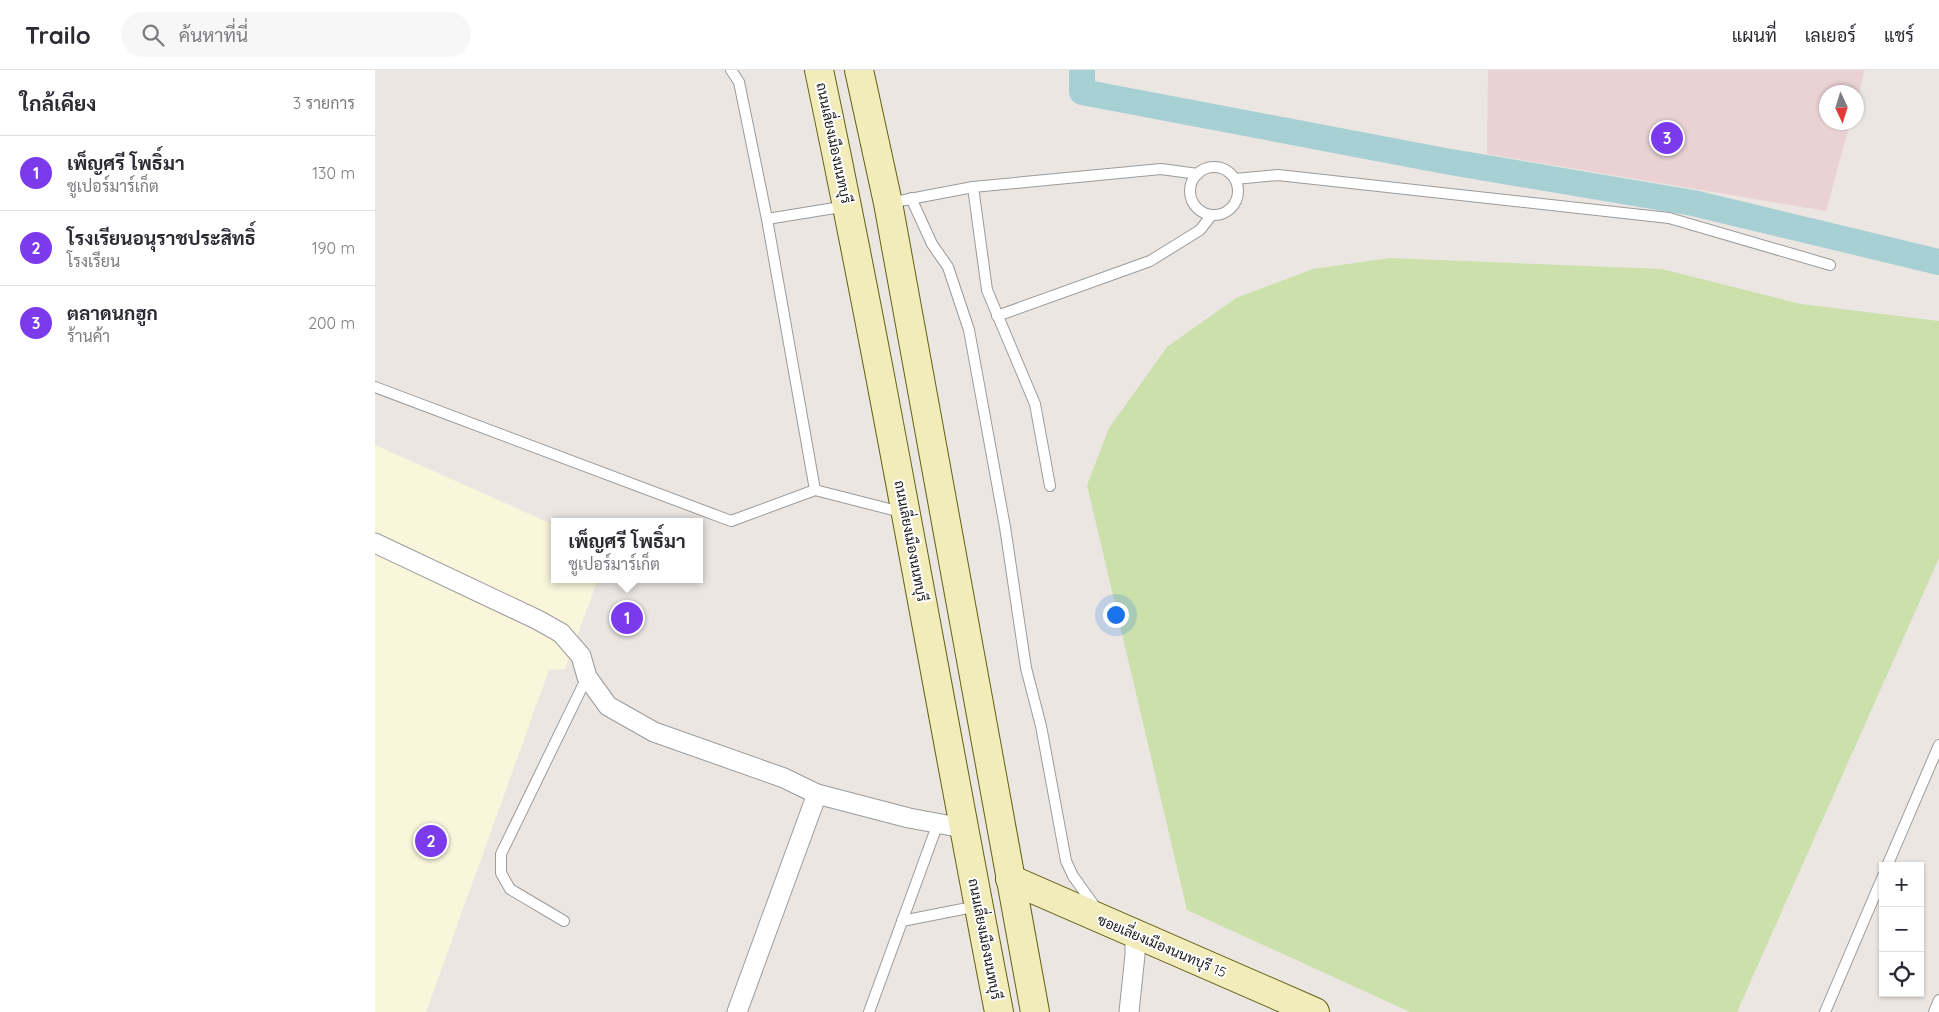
<!DOCTYPE html>
<html lang="th">
<head>
<meta charset="utf-8">
<style>
	body { margin:0; font-family:Quicksand,Sarabun,sans-serif; background:#f7f7f7; color:#2b2b33 }
	.controls { position:absolute; right:15px; bottom:15px; display:grid; overflow:hidden; border-radius:0px; box-shadow:0 1px 4px #0004 }
	.controls button { width:45px; height:45px; display:grid; place-items:center; padding:0; border:0; border-bottom:1px solid #e1e1e2; background:#fff; color:#2b2b33; font:25px sans-serif }
	.compass { position:absolute; left:1444px; top:15px; width:45px; height:45px; border-radius:50%; background:#fff; box-shadow:0 1px 4px #0004; rotate:176deg }
	.you { position:absolute; left:740px; top:544px; width:18px; height:18px; margin:-12px; border:4px solid #fff; border-radius:50%; background:#1a73e8; box-shadow:0 0 0 8px #1a73e833 }
	.badge { display:grid; place-items:center; width:32px; height:32px; border-radius:50%; background:#7c3aed; color:#fff; font-size:16px; font-weight:700 }
	.pin { position:absolute; translate:-50% -50%; border:2px solid #fff; box-shadow:0 1px 5px #0006 }
	.popup { position:absolute; left:176px; top:448px; width:152px; height:65px; box-sizing:border-box; display:grid; place-content:center; border-radius:0px; background:#fff; filter:drop-shadow(0 1px 4px #0005); font-size:16px; white-space:nowrap; color:#7c7c81 }
	.popup b { font-size:19px; color:#2b2b33 }
	.popup::after { content:''; position:absolute; left:50%; top:100%; margin-left:-10px; border:10px solid transparent; border-top-color:#fff }
	.list { margin:0; padding:0; list-style:none }
	h2 { display:flex; justify-content:space-between; align-items:center; height:65px; margin:0; padding:0 20px; font-size:21px }
	h2 small { font-size:16px; font-weight:400; color:#7c7c81 }
	.list li { display:grid; grid-template-columns:32px 1fr auto; gap:15px; align-items:center; box-sizing:border-box; height:75px; padding:0 20px; border-top:1px solid #e1e1e2 }
	.list b { display:block; font-size:19px; white-space:nowrap }
	.list p { margin:0; font-size:16px; white-space:nowrap; color:#7c7c81 }
	.list em { font-size:16px; font-style:normal; color:#7c7c81 }
	.icon { flex:none; width:28px; height:28px; fill:none; stroke:currentColor; stroke-width:2; stroke-linecap:round; stroke-linejoin:round }
	.map { position:relative; flex:none; width:1564px; height:942px; overflow:hidden }
	header { display:flex; align-items:center; gap:30px; box-sizing:border-box; height:70px; padding:0 25px; background:#fff; border-bottom:1px solid #e1e1e2 }
	header strong { font-size:24px }
	nav { display:flex; gap:28px; margin-inline-start:auto; font-size:18px }
	.search { width:350px; height:45px; background:#f7f7f7; display:flex; align-items:center; gap:12px; box-sizing:border-box; padding:0 18px; border-radius:28px; color:#7c7c81; font-size:19px }
	main { display:flex }
	aside { flex:1; background:#fff }
	.map>svg:first-child { display:block }
</style>
</head>
<body>
<header>
<strong>Trailo</strong>
<div class="search"><svg class="icon" aria-label="search" viewBox="0 0 24 24"><circle cx="10" cy="10" r="6"/><path d="M15 15l6 6"/></svg>ค้นหาที่นี่</div>
<nav><a>แผนที่</a><a>เลเยอร์</a><a>แชร์</a></nav>
</header>
<main>
<aside>
<h2>ใกล้เคียง<small>3 รายการ</small></h2>
<ul class="list">
<li><span class="badge">1</span><div><b>เพ็ญศรี โพธิ์มา</b><p>ซูเปอร์มาร์เก็ต</p></div><em>130 m</em></li>
<li><span class="badge">2</span><div><b>โรงเรียนอนุราชประสิทธิ์</b><p>โรงเรียน</p></div><em>190 m</em></li>
<li><span class="badge">3</span><div><b>ตลาดนกฮูก</b><p>ร้านค้า</p></div><em>200 m</em></li>
</ul>
</aside>
<div class="map">
<svg width="1564" height="942" viewBox="0 0 1564 942">
	<rect width="100%" height="100%" fill="#ebe6e1"/>
	<!-- commercial -->
	<path fill="#ead2d4" d="M1113 0H1490L1482 30V22H1452V52L1475 53 1451 141 1112 84Z"/>
	<!-- education -->
	<path fill="#faf6db" d="M0 375 179 455 180 509H223L190 599 174 600 51 942H0Z"/>
	<!-- grass -->
	<path fill="#cce0ac" d="M1015 188 1287 199 1426 234 1564 251V488L1362 942H1035L812 840 712 415 734 358 792 277 861 228 938 199Z"/>
	<g fill="none" stroke-linecap="round" stroke-linejoin="round">
		<!-- canal -->
		<path stroke="#a6d0d4" stroke-width="26" d="M707 0V22L1070 91 1318 133 1564 192"/>
		<defs>
			<g id="lane">
				<path d="M356 0 364 12 392 149 440 420"/>
				<circle cx="839" cy="121" r="24"/>
				<path d="M860 109 903 105 1294 148 1455 195"/>
				<path d="M598 117 612 220 660 334 675 416"/>
				<path d="M536 128 557 174 573 197 594 260 630 457 651 598 666 656 691 791 698 806 721 838"/>
				<path d="M514 133 598 117 786 99 823 104"/>
				<path d="M392 149 472 136"/>
				<path d="M622 246 775 191 825 160 836 146"/>
				<path d="M0 317 356 451 440 420 530 443"/>
				<path d="M1512 796 1564 675"/>
				<path d="M189 851 135 819 126 803V784L212 607"/>
				<path d="M527 851 603 836"/>
				<path d="M494 942 563 753"/>
				<path d="M1450 942 1508 806"/>
				<path d="M1559 942 1564 930"/>
			</g>
			<g id="street">
				<path d="M0 473 163 550 186 563 206 586 212 607 233 636 279 662 409 708 442 724 534 748 588 758"/>
				<path d="M362 942 442 724"/>
				<path d="M754 942 760 885V865"/>
			</g>
			<g id="secondary">
				<path d="M444 0C510 313 563 628 624 942"/>
				<path d="M484 0 513 133 660 942"/>
				<path d="M635 809 940 942"/>
			</g>
		</defs>
		<!-- lane casing -->
		<use href="#lane" stroke="#9b9b9b" stroke-width="12"/>
		<!-- street casing -->
		<use href="#street" stroke="#9b9b9b" stroke-width="21"/>
		<!-- secondary casing -->
		<use href="#secondary" stroke="#626011" stroke-width="30"/>
		<!-- lane -->
		<use href="#lane" stroke="#fff" stroke-width="10"/>
		<!-- street -->
		<use href="#street" stroke="#fff" stroke-width="19"/>
		<!-- secondary -->
		<use href="#secondary" stroke="#f1ecb9" stroke-width="28"/>
	</g>
	<g text-anchor="middle" dominant-baseline="central" stroke-width="4" stroke-linejoin="round" paint-order="stroke">
		<!-- street labels -->
		<g font-size="14" fill="#1a1a1a" stroke="#fff">
			<text transform="translate(459 73) rotate(78)">ถนนเลี่ยงเมืองนนทบุรี</text>
			<text transform="translate(536 471) rotate(79)">ถนนเลี่ยงเมืองนนทบุรี</text>
			<text transform="translate(610 869) rotate(79)">ถนนเลี่ยงเมืองนนทบุรี</text>
			<text transform="translate(787 876) rotate(23)">ซอยเลี่ยงเมืองนนทบุรี 15</text>
		</g>
	</g>
</svg>
<div class="controls">
<button>+</button>
<button>−</button>
<button><svg class="icon" aria-label="locate" viewBox="0 0 24 24"><circle cx="12" cy="12" r="6"/><path d="M12 2v4M12 18v4M2 12h4M18 12h4"/></svg></button>
</div>
<svg class="compass" viewBox="-18 -18 36 36"><path d="M0-13l5 13h-10z" fill="#e53935"/><path d="M0 13l5-13h-10z" fill="#7c7c81"/></svg>
<div class="you"></div>
<div class="pin badge" style="left:252px;top:548px">1</div>
<div class="popup"><b>เพ็ญศรี โพธิ์มา</b>ซูเปอร์มาร์เก็ต</div>
<div class="pin badge" style="left:56px;top:771px">2</div>
<div class="pin badge" style="left:1292px;top:68px">3</div>
</div>
</main>
</body>
</html>
